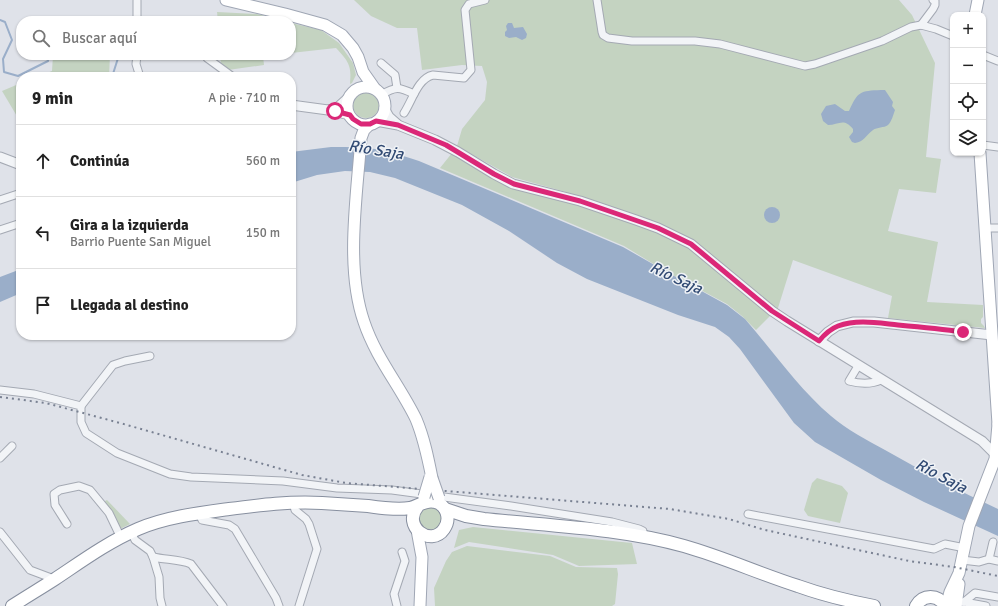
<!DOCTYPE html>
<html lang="es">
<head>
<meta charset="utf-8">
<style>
	body { margin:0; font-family:Signika,sans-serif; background:#f2f2f2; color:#222 }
	.controls { position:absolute; right:12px; top:12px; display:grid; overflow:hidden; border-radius:8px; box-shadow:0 1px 3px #0004 }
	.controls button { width:36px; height:36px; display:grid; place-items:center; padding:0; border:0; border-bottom:1px solid #e0e0e0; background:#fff; color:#222; font:20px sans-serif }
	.stop { position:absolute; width:12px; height:12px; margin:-9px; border:3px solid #db2777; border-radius:50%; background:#fff }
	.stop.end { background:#db2777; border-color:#fff; box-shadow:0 1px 4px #0008 }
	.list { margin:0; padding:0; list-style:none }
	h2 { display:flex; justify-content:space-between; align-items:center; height:52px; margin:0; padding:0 16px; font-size:17px }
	h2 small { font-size:13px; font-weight:400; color:#767676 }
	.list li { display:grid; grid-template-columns:26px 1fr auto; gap:12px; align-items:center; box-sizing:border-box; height:72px; padding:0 16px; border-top:1px solid #e0e0e0 }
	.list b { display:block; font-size:15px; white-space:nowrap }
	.list p { margin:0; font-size:13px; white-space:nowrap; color:#767676 }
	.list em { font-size:13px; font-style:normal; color:#767676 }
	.icon { flex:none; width:22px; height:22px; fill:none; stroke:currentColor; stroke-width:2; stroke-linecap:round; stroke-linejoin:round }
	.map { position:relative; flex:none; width:998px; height:606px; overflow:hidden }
	.search { position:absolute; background:#fff; box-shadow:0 1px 3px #0004; left:16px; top:16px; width:280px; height:44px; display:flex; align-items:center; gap:10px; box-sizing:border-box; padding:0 14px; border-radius:16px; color:#767676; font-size:15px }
	.panel { position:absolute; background:#fff; box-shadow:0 1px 3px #0004; left:16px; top:72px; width:280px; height:268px; border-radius:16px }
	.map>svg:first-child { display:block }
</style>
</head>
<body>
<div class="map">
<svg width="998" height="606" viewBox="0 0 998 606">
	<rect width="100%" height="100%" fill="#dfe2e9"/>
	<!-- green -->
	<g fill="#c4d3c1">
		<path d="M354 0H899L912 15 935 63 926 157 941 159 936 193 899 189 888 231 938 242 927 302 983 305V317L981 319V323L984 326 985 328 888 318 892 296 793 260 778 308 756 330 742 316 727 304 665 271 624 246 440 168 452 153 499 182 530 193 561 201 566 192 512 177 457 146 462 129 485 100 487 82 482 66 462 65 422 70 417 28H397L371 16Z"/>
		<path d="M217 12 257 14 285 21H218Z"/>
		<path d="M291 23 321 30 339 43 353 63 356 75 352 83 350 84C352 65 348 61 336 48L291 53Z"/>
		<path d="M53 55H110L109 77H37L52 71Z"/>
		<path d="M220 55H268L263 56 264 65 228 70 221 65Z"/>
		<path d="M21 83V123L2 91Z"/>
		<circle cx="366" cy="105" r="13"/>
		<path d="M817 478 842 486 848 493 840 523 808 516 804 510 812 483Z"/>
		<path d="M107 500 130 524 120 529 103 502Z"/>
		<path d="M422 507H439L443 523 434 532 421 528 417 515Z"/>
		<path d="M473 527 632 543 637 564 579 566 553 555 469 542 454 548 459 530Z"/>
		<path d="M467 546 550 556 576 567 617 568 618 574 615 604 612 606H435L434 588 446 561 452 552Z"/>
	</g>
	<!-- water -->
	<g fill="#9aaec9">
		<path d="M508 23H512L514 28 523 27 527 34 526 38 522 40 516 37 509 38 505 36V32L507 30 506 26Z"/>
		<path d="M881 90H885L893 102 892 106 895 110C893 115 892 121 888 125 884 128 877 127 873 130 866 135 864 142 855 143L852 142 849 137 853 132V129C844 117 838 125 828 125L823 121 821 114 826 106 835 104 845 111H849C858 91 860 91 881 90Z"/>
		<path d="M331 147C350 147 370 147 390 152 400 155 410 158 419 161L623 247 665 271 727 305 745 319C773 351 798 388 831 416 847 430 867 440 885 450 922 471 959 491 998 509V536L924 502 881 480 815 442 794 423 740 349 729 337 715 327 678 315 587 279 557 263 509 231 462 205 395 178 370 172 345 171 317 175 291 183V152Z"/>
		<circle cx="772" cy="215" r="8"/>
		<path d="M21 269V293L0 302V277Z"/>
	</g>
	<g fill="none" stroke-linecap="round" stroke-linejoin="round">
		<!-- stream -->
		<g stroke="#9aaec9" stroke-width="2">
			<path d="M0 20 5 22 12 40 3 59 4 72 18 76 48 61 49 55"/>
			<path d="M112 77 119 55"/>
		</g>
		<defs>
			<g id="minor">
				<path d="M597 0 602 32 603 35 608 38 632 41H695L720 44 805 66 815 64 882 41 911 27 921 25 936 29 953 36"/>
				<path d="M137 21V1"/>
				<path d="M921 25 933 9 935 5V1L933 0"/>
				<path d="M137 55 136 64 140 77"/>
				<path d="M983 55 998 61"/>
				<path d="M207 58 233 77"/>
				<path d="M381 63 395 75 397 88"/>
				<path d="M381 95C396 86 399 87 414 94"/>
				<path d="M404 113C412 101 418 78 433 75L464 78 471 70 465 10 469 4 485 0"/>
				<path d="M983 145 998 147"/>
				<path d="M0 200 21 193"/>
				<path d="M985 228H998"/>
				<path d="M0 230 21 223"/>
				<path d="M858 366 849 381C860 384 870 385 881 380"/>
				<path d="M0 390 34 394 81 406V422L86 433 117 453 170 474 191 477 283 481 337 488 392 490 511 506 612 522 639 529 643 531 644 537"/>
				<path d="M81 406 113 365 125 361 150 356"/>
				<path d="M0 458 12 446"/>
				<path d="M293 503 295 510 306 519 309 524 317 549 299 606"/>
				<path d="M199 513 202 520 229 525 235 529 276 598 279 606"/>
				<path d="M748 514 934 549 945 544 965 548"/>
				<path d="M67 524 55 505 54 494 60 490 79 486 90 490 109 513 121 538"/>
				<path d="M0 532 30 570 54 579"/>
				<path d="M131 532 135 540 150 551 153 557 159 577 160 598 162 606"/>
				<path d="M153 557C166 560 179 559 191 564L223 606"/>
				<path d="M989 559 998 561"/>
				<path d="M962 560 979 562 989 559 993 542"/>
				<path d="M964 602 975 593 998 597"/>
				<path d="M953 603 964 602 986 606"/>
				<path d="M397 606 394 594 405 561 402 552"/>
			</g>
			<g id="tertiary">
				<path d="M291 105 328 110 350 115"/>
				<path d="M384 108 389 117 397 124"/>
				<path d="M329 110 338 107 348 98"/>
				<path d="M376 121 398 125 435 140 458 152 494 174 513 184 580 201 636 220 658 228 691 244 772 311 787 321 982 441 996 455"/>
				<path d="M0 157 21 165"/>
				<path d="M819 341 828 332 837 326 853 322H874L992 335"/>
			</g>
			<g id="primary">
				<path d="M226 0 285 14 325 25 342 35 353 48 358 57 363 72 375 89"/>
				<path d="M975 15 978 0"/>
				<circle cx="366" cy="106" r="19"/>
				<path d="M370 124 364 130 361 138C357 196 345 267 364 322 376 358 400 386 416 419 424 438 428 458 432 478"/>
				<path d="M980 153 998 424"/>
				<path d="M417 530 422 557 420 606"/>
				<path d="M946 606 950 592 959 573 969 526 995 459 998 424"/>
				<path d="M956 606 959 584"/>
			</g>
			<g id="trunk">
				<path d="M445 509 466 516 484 519C550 526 619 528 684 546 723 557 760 574 798 586 823 595 848 601 874 606"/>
				<path d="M12 606C26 597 41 588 55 579 82 561 108 542 138 529 166 517 199 513 229 509 260 505 291 501 322 503 337 504 353 505 368 506 382 508 396 510 410 508 419 506 426 499 435 502 447 505 451 519 444 529 431 548 401 526 418 506"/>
				<path d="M916 606C923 594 938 594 945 606"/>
			</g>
		</defs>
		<!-- minor casing -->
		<use href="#minor" stroke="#a4a9b3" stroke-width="9"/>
		<!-- tertiary casing -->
		<use href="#tertiary" stroke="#a4a9b3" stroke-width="11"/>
		<!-- primary casing -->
		<use href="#primary" stroke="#9fa6b4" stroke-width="13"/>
		<!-- trunk casing -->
		<use href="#trunk" stroke="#878f9f" stroke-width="14"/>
		<!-- minor -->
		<use href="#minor" stroke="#f2f4f7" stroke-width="7"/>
		<!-- tertiary -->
		<use href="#tertiary" stroke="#f2f4f7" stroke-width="9"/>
		<!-- primary -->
		<use href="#primary" stroke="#fff" stroke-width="11"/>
		<!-- trunk -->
		<use href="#trunk" stroke="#fff" stroke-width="12"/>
		<!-- rail -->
		<path stroke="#798192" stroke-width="2" stroke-dasharray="2 4" stroke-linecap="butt" d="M0 397 46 403 120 423 302 475 346 483 670 509 729 519 765 530 909 561 954 567 998 576"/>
		<defs>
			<g id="primary-bridge">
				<path d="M432 478 439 498"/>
				<path d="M424 497 430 477"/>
			</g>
		</defs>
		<!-- primary-bridge casing -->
		<use href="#primary-bridge" stroke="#9fa6b4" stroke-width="13" stroke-linecap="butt"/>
		<!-- primary-bridge -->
		<use href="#primary-bridge" stroke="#fff" stroke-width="11"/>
	</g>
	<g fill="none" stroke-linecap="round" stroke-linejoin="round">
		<!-- route -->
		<path stroke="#db2777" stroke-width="5" d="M335 111 350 115 353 119 361 124H370L376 121 398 125 446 145 494 174 514 184 580 201 658 228 691 244 772 311 819 341C824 335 830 329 838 326 857 319 878 323 898 325 920 327 941 329 963 332"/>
	</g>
	<g text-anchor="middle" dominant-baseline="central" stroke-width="3" stroke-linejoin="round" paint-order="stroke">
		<!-- water labels -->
		<g font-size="16" font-style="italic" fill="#324b74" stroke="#eff2f6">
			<text transform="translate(376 150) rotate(9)">Río Saja</text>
			<text transform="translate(676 278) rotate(25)">Río Saja</text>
			<text transform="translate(941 476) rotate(28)">Río Saja</text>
		</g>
	</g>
</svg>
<div class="controls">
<button>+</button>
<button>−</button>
<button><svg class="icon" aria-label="locate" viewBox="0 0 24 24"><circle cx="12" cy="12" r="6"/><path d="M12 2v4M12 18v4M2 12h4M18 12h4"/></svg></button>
<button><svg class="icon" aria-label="layers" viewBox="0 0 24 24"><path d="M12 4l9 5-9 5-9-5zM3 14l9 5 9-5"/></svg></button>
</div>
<div class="stop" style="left:335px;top:111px"></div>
<div class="stop end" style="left:963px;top:332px"></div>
<div class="search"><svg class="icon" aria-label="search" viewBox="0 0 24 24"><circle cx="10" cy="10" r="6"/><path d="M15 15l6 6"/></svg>Buscar aquí</div>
<section class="panel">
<h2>9 min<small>A pie · 710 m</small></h2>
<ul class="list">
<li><svg class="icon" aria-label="ahead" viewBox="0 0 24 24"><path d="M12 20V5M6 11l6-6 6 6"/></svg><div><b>Continúa</b></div><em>560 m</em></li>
<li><svg class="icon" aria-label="left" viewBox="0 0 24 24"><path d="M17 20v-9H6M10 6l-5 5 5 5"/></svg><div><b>Gira a la izquierda</b><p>Barrio Puente San Miguel</p></div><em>150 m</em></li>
<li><svg class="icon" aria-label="arrive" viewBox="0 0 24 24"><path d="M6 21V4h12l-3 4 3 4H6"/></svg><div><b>Llegada al destino</b></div></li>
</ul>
</section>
</div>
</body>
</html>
